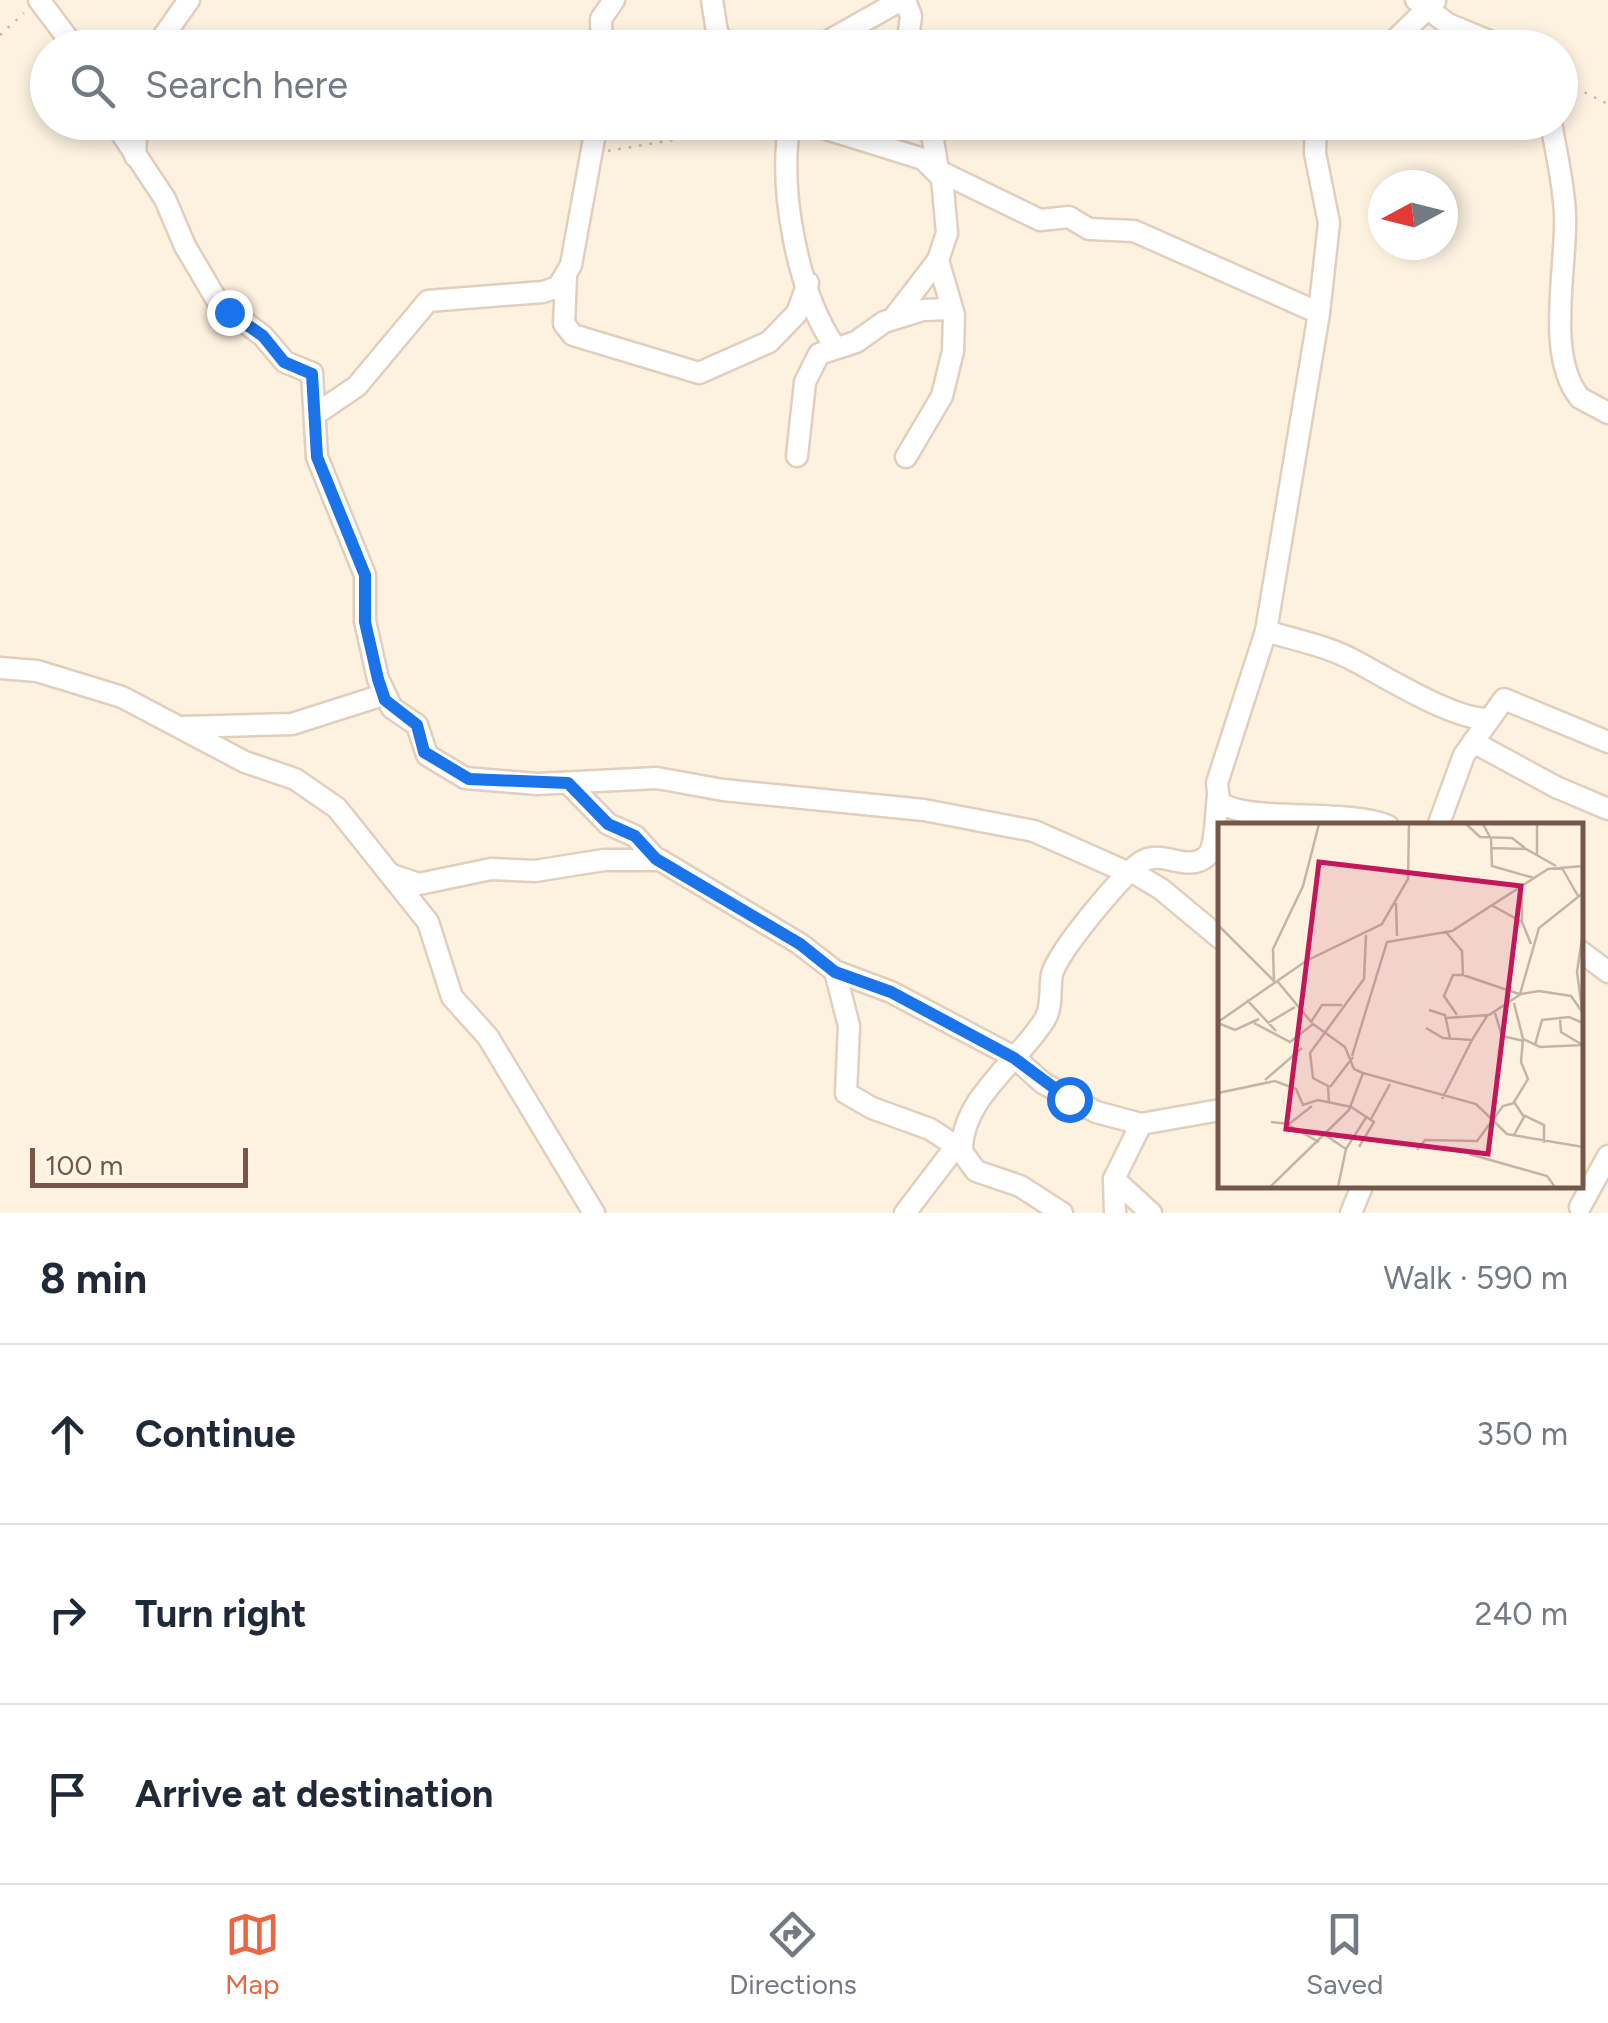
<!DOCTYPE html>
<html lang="en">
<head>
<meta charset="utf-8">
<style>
	body { margin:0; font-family:Figtree,sans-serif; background:#f2f2f3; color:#1f2937 }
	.compass { position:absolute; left:1368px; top:170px; width:90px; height:90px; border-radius:50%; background:#fff; box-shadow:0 5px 15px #0003; rotate:263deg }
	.scale { position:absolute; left:30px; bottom:25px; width:218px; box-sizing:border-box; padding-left:10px; border:5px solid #745747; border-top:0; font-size:28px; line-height:35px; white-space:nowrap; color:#745747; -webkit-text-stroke:8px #fff6e7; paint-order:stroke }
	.stop { position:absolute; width:30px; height:30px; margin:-22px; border:8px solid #1a73e8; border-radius:50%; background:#fff }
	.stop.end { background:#1a73e8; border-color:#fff; box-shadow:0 2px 10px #0008 }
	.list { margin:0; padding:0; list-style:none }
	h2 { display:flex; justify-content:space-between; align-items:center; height:130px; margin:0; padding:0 40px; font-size:42px }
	h2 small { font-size:32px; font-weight:400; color:#747a83 }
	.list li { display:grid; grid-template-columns:65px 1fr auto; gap:30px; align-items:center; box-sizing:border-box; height:180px; padding:0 40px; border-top:2px solid #e0e1e3 }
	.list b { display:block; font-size:38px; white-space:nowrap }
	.list em { font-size:32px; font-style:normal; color:#747a83 }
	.icon { flex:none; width:55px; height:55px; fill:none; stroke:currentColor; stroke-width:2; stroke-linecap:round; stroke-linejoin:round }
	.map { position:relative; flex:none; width:1608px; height:1213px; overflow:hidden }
	.search { position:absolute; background:#fff; box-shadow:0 5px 15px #0003; left:30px; right:30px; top:30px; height:110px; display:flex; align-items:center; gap:25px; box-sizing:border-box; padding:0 35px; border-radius:55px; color:#747a83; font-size:38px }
	.sheet { height:670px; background:#fff }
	nav { display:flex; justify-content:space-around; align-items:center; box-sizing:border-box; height:140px; border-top:2px solid #e0e1e3; background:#fff; font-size:28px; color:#747a83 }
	nav a { display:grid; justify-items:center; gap:5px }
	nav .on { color:#eb6741 }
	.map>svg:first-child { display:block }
</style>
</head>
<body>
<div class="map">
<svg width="1608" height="1213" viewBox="0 0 1608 1213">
	<rect width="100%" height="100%" fill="#fdf2e0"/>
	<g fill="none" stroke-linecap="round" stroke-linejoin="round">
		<defs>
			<g id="minor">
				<path d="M39 0 75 48"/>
				<path d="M712 0 717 32 728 48"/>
				<path d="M905 0 911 16 907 48"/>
				<path d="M1416 0 1448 24 1506 48"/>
				<path d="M155 48 189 0"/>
				<path d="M602 48 601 19 614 0"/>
				<path d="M816 48 901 0"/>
				<path d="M1387 48 1435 1"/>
				<path d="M114 122 165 199 185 246 218 302 263 336 285 362 312 373 317 457 365 575V621L378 679 392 708 417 725 427 755 465 778 537 784 657 778 723 790 924 810 1034 831 1129 873"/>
				<path d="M790 122C778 187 797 292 835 347"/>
				<path d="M804 122 923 159 942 178 947 233 938 260 954 315 953 351 942 396 906 457"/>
				<path d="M930 122 938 170"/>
				<path d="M1316 122 1315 153 1329 223 1319 313 1266 631 1217 783 1219 801C1243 824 1346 808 1388 826"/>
				<path d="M1551 122C1556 153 1564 184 1565 215 1567 267 1545 356 1580 398L1608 413"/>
				<path d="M135 156 137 122"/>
				<path d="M939 171 1040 220 1069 217 1089 229 1134 231 1319 313"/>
				<path d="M566 276 564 324 573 335 699 373 769 342 797 313 808 283"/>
				<path d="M895 316 938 260"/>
				<path d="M316 414 357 386 428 301 543 292 558 287 571 265 597 122"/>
				<path d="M797 456 805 382 819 354 856 342 884 322 923 310 952 309"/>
				<path d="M1266 631C1295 640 1328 646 1355 661 1387 678 1454 720 1489 719"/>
				<path d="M0 668 37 671 122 697 245 762 295 779 337 808 428 922 452 997 488 1037 594 1213"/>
				<path d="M182 727 292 724 383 695"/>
				<path d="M1473 742 1556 787 1608 809"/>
				<path d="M568 783 608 824 635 836 656 859"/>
				<path d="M1438 826 1464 755 1504 699 1608 742"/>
				<path d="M1131 871 1161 889 1220 938"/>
				<path d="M392 875 419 884 491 869 535 871 604 860H660L800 944 835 971 891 992 1014 1057 1043 1083 1096 1112 1141 1124 1220 1110"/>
				<path d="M1580 951 1608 972"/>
				<path d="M835 971 849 1026 846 1093 872 1108 930 1129 956 1146"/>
				<path d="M1114 1179 1151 1213"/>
				<path d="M1580 1207 1608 1156"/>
				<path d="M905 1213 963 1137"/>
				<path d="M1062 1213 1020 1186 976 1171 962 1152C960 1099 1020 1061 1045 1019 1053 1006 1049 988 1052 974 1059 950 1121 876 1141 862 1162 848 1188 874 1207 856 1217 846 1215 813 1218 797"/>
				<path d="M1115 1213 1114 1179 1141 1124"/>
				<path d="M1351 1213 1362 1186"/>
			</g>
		</defs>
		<!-- minor casing -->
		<use href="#minor" stroke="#e1cebc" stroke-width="25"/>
		<!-- path -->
		<g stroke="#d7b29b" stroke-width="2.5" stroke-dasharray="2.5 8" stroke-linecap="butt">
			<path d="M0 35 24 13"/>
			<path d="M1560 73 1578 89 1608 104"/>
			<path d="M608 151 773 123"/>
		</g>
		<!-- minor -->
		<use href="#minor" stroke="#fff" stroke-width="20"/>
	</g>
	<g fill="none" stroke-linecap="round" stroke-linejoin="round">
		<!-- route -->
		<path stroke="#1a73e8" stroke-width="12" d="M229 312 263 336 284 362 312 374 317 457 365 575V622L378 679 385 700 417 725 424 752 469 779 568 783 608 824 635 836 656 859 800 944 835 972 891 992 1014 1058 1069 1099"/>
	</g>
	<!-- overview -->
	<g transform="translate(1218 823)">
		<rect width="365" height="365" fill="#fdf2e0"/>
		<path fill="none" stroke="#c6b4a3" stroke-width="2.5" d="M248 1 262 14 294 15 307 25M265 1 273 16 274 43 316 55M273 25 308 26 338 43M319 33V1M344 45 360 73M178 80 179 113M275 83 304 99 313 121M304 99V68M0 102 55 157M227 108 244 128 245 152 301 171M60 159 94 200M56 160 55 126 85 63 101 1M302 171 321 105 365 70M29 177 58 208M296 180 305 216 322 224 365 222V248M364 186 359 149 365 109M211 187 227 192 232 215M277 190 284 213 306 218M239 192 226 173 235 152H244M228 195 271 192 303 171 321 168 353 173 365 190M342 195 343 209 363 221M0 199 88 138 164 101 190 56 191 1M93 199 104 182H124M0 200 17 207 41 196M36 200 72 219 95 201 127 224 136 246 145 250M50 200 77 184M208 205 225 215 254 217 269 193M317 222 324 197 351 194 365 200M134 233 169 119 234 108 330 46 365 43M47 257 84 225M112 264 135 234M0 270 57 258 78 266 85 282 100 277 133 284 156 299 141 324M224 276 254 217M111 280 110 263 95 255 92 230 146 156 148 112M305 292 326 302V320M153 296 172 261M53 299 71 301 94 283M70 302 101 319M107 312 128 326 120 364M296 312 306 294 296 279 310 256 303 239 305 216M128 326 149 293M199 327 207 317 259 318 285 283 296 280M251 331 329 353 337 364M52 364 131 287 145 250 258 281 289 311 365 324"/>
		<path fill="#c2185b" fill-opacity="0.15" stroke="#c2185b" stroke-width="5" d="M101 39 303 63 270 331 68 306Z"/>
		<rect width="365" height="365" fill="none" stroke="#745747" stroke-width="5"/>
	</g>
</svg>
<svg class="compass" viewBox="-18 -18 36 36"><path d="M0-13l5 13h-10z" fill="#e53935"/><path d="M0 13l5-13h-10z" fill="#747a83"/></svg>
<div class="scale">100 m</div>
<div class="stop" style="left:1069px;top:1099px"></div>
<div class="stop end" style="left:229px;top:312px"></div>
<div class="search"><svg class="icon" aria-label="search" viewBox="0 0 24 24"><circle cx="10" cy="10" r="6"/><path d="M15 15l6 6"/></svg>Search here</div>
</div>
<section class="sheet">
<h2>8 min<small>Walk · 590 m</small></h2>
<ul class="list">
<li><svg class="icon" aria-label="ahead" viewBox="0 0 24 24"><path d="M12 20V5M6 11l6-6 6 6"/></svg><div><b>Continue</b></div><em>350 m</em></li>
<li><svg class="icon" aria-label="right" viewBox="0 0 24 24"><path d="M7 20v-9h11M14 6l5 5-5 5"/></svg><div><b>Turn right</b></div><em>240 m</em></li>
<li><svg class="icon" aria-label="arrive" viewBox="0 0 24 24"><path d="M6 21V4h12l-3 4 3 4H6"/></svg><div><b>Arrive at destination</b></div></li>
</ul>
</section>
<nav>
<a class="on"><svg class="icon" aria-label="map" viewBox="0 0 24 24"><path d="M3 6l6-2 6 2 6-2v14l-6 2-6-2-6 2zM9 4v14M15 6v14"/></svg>Map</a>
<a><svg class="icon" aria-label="directions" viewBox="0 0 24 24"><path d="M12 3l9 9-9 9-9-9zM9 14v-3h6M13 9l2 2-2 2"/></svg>Directions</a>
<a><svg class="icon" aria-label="saved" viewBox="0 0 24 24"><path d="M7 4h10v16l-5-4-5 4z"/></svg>Saved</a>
</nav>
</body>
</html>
